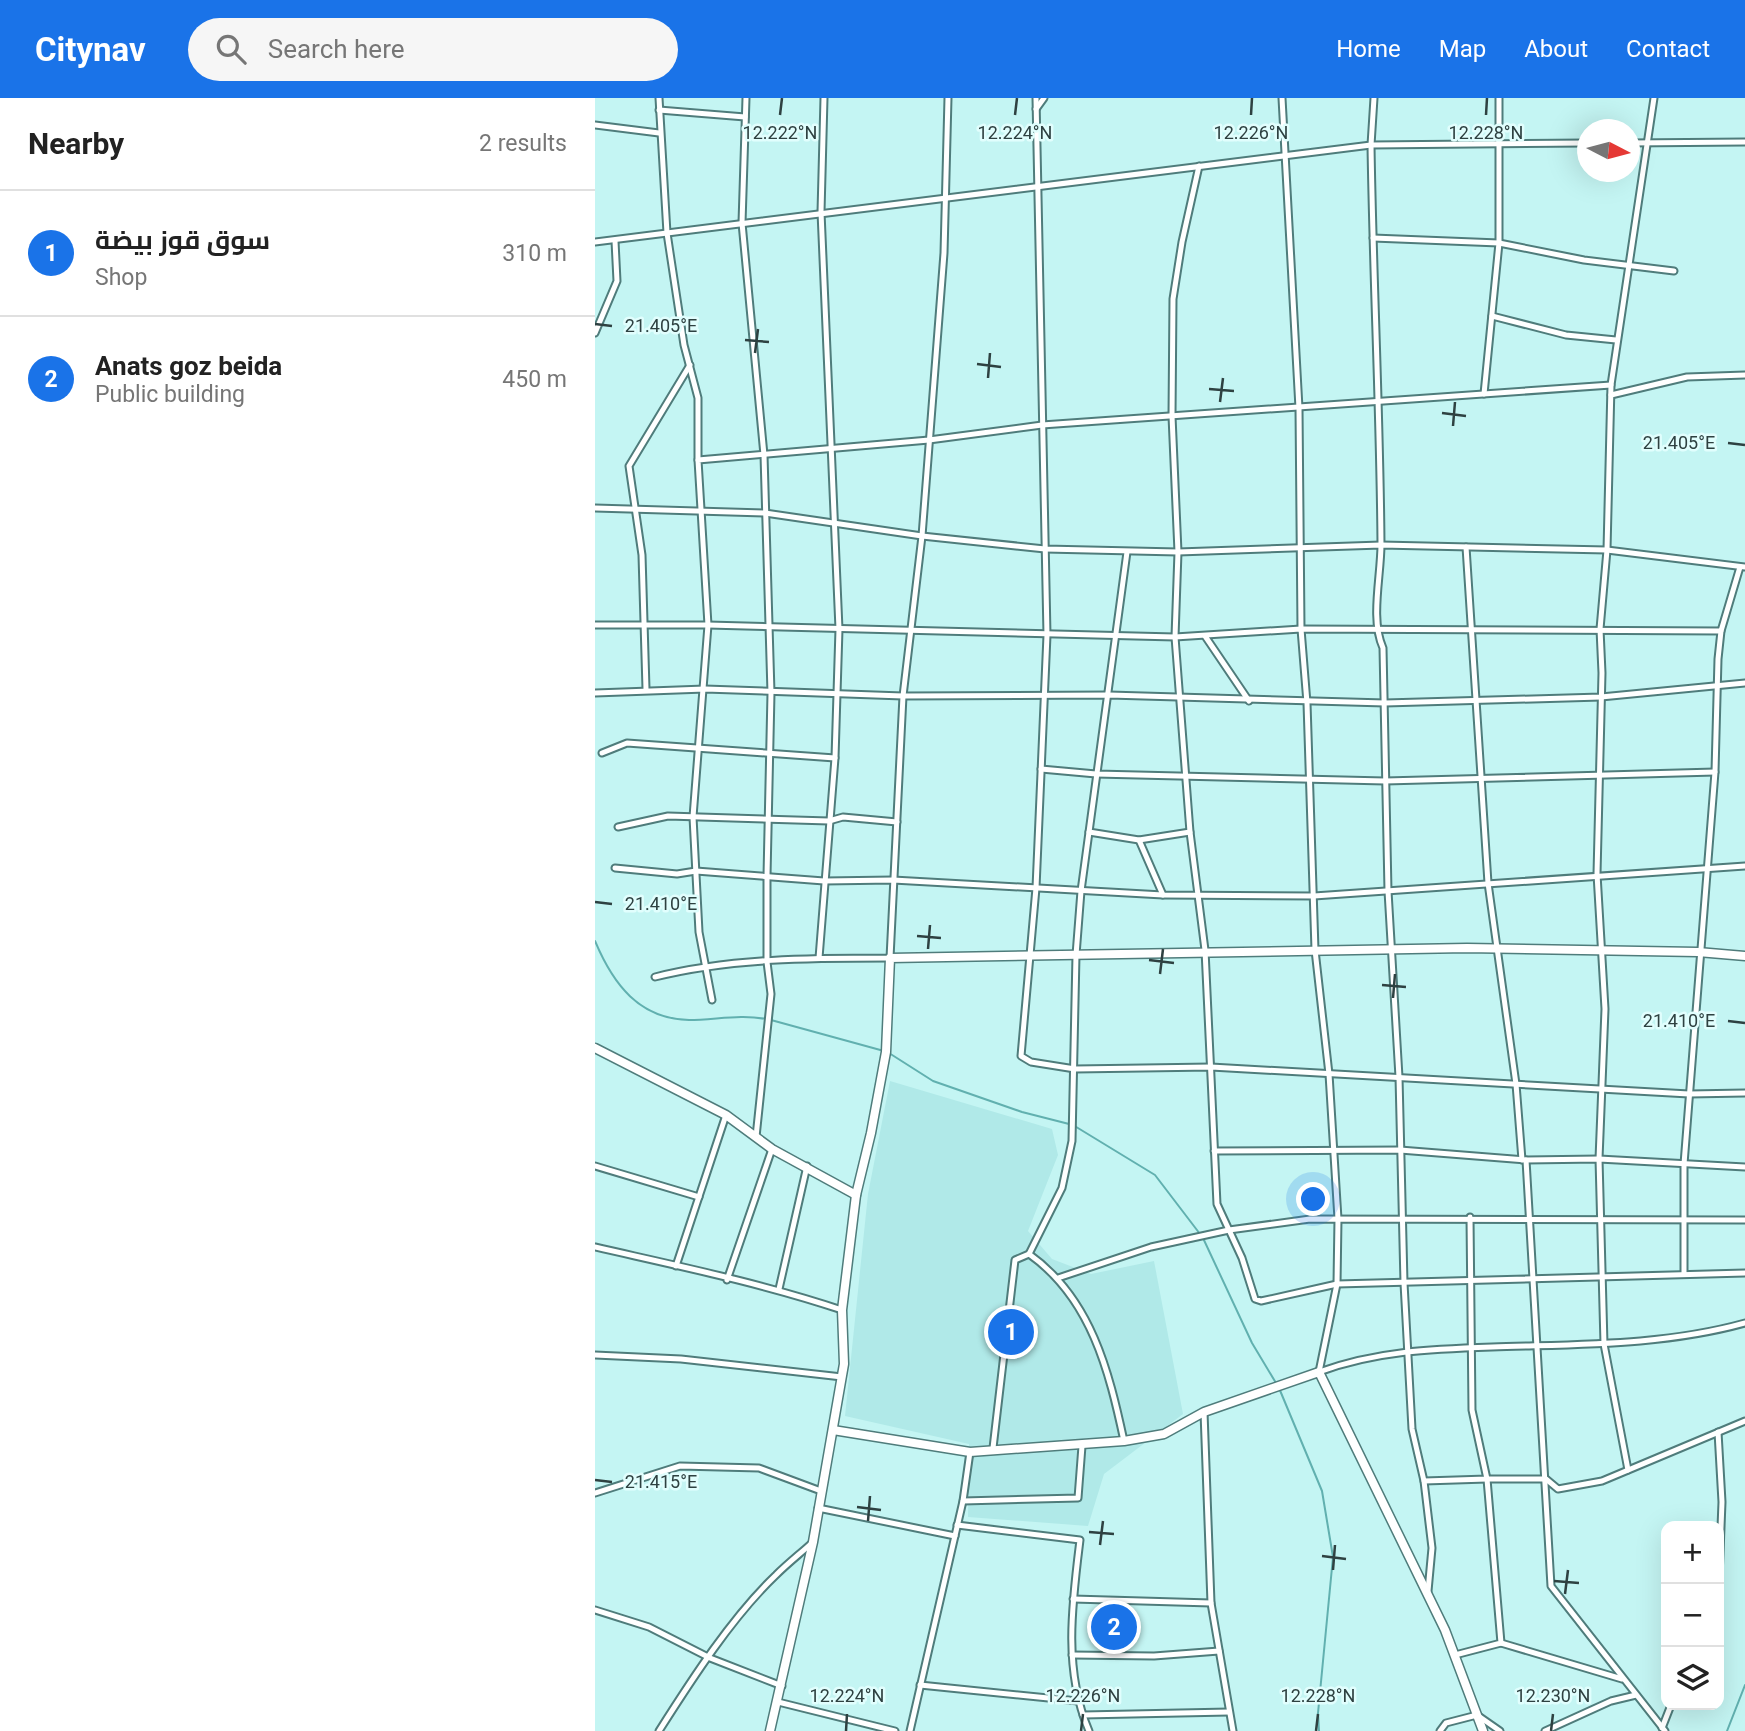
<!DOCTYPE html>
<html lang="en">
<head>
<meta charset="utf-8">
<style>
	body { margin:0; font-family:Roboto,Cairo,sans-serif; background:#f6f6f6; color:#222 }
	.controls { position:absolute; right:21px; bottom:21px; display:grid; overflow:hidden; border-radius:14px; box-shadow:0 7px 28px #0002 }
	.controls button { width:63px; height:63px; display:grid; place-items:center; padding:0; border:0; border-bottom:2px solid #e0e0e0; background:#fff; color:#222; font:35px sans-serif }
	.compass { position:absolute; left:982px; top:21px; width:63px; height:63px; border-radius:50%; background:#fff; box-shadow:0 7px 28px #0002; rotate:96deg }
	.you { position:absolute; left:719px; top:1102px; width:24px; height:24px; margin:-18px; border:5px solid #fff; border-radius:50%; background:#1a73e8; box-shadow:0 0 0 10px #1a73e833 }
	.badge { display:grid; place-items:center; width:46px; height:46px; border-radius:50%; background:#1a73e8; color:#fff; font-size:23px; font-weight:700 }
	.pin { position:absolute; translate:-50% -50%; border:4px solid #fff; box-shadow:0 2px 7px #0006 }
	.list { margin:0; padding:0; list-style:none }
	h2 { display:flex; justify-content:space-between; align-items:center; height:91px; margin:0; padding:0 28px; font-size:30px }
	h2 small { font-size:23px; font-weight:400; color:#767676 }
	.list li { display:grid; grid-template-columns:46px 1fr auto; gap:21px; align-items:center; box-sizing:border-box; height:126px; padding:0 28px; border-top:2px solid #e0e0e0 }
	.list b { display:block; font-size:26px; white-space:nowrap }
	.list p { margin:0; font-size:23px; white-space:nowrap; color:#767676 }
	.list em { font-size:23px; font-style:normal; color:#767676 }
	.icon { flex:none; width:38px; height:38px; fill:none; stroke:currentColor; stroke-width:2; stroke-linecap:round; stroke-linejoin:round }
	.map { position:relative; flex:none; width:1150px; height:1633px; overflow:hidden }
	header { display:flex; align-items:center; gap:42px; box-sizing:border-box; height:98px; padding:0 35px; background:#1a73e8; color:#fff }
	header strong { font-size:33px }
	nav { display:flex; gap:38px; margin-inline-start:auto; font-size:24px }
	.search { width:490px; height:63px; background:#f6f6f6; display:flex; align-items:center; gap:18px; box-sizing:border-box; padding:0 24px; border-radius:38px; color:#767676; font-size:26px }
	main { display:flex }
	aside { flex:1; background:#fff }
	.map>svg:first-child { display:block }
</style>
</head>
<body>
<header>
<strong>Citynav</strong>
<div class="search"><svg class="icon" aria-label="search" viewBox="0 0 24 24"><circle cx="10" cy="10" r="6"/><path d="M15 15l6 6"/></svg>Search here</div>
<nav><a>Home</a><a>Map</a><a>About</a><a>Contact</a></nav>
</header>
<main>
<aside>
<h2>Nearby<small>2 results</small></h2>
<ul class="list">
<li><span class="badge">1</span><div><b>سوق قوز بيضة</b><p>Shop</p></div><em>310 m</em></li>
<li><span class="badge">2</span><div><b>Anats goz beida</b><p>Public building</p></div><em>450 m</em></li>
</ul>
</aside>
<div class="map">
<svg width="1150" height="1633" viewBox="0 0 1150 1633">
	<rect width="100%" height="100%" fill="#c4f5f3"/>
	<!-- built -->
	<path fill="#b0e9e8" d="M295 983 457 1031 463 1057 433 1133 457 1161 496 1176 559 1163 588 1316 509 1376 493 1428 373 1419 374 1346 250 1318 273 1096Z"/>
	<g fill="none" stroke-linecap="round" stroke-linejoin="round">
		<!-- stream -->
		<g stroke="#61b0af" stroke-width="2">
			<path d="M0 843C18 886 44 921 94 922 120 922 145 916 171 921"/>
			<path d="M176 922 289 953"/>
			<path d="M294 955 338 983 427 1014 478 1027 560 1077 605 1136"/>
			<path d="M608 1140 657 1245 681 1285"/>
			<path d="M684 1290 727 1393 738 1459 723 1615 724 1633"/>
			<path d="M1132 1633 1150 1587"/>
		</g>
		<defs>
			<g id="street">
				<path d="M64 0 72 135 89 247 103 300V362"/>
				<path d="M151 0 147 125 169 357 176 595 172 778V864L176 896 161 1039"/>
				<path d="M441 0 452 537 441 790 426 958 436 964 480 971 616 969 1094 996 1150 995"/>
				<path d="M687 0 704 310 706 531 712 605 720 852 734 976 743 1121 742 1186 724 1274"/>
				<path d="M779 0 776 47C778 180 785 313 786 446 786 479 775 521 788 550L793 793 804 979 809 1185 817 1331 829 1383 837 1450 833 1493"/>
				<path d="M441 11 449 0"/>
				<path d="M64 12 150 19"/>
				<path d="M0 27 64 35"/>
				<path d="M1034 45 1150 44"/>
				<path d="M604 68 587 144 578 201 577 318 583 454 580 539 595 734 610 852 622 1106 647 1160 660 1201 666 1203 742 1186 1150 1175"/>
				<path d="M778 140 904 145 989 162 1079 173"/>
				<path d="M0 144 776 47 992 45"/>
				<path d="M897 218 971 237 1021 242"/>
				<path d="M0 235 22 183 20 143"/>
				<path d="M889 296 904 145V0"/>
				<path d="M1016 297 1092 279 1150 277"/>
				<path d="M0 410 170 415 327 438 450 451 583 454 786 447 1012 452 1150 469"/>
				<path d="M871 449 893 785 921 986 927 1062"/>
				<path d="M0 527H113L580 539 706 531 1126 533"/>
				<path d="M610 538 654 603"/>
				<path d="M51 591 47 457 34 368 95 267"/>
				<path d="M0 595 110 591 308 598 514 597 790 605 1006 599 1150 585"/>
				<path d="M7 655 32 645 240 660"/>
				<path d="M446 671 501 676 790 683 1120 674"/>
				<path d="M23 729 73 718 234 723 248 719 302 724"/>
				<path d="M494 734 544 742 595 734"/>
				<path d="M544 742 568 797"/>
				<path d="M20 770 82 776 101 773 229 783 298 782 568 797 719 798 1150 768"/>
				<path d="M224 860 240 660 244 531 226 114 229 0"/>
				<path d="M60 879C135 860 218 860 295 860L308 598 327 438 349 155 353 0"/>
				<path d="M117 902 104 834 98 719 113 527 103 362 334 342 447 327 1016 287"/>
				<path d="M619 1053 805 1052 931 1062 1004 1061 1150 1069"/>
				<path d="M931 1062 956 1488 1070 1633"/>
				<path d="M0 1068 104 1099"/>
				<path d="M0 1149C83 1168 166 1185 247 1212"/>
				<path d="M434 1156C496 1200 514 1273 529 1343"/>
				<path d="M81 1168 131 1017"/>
				<path d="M1089 1176V1066L1120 674 1123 561 1126 533 1145 469"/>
				<path d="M463 1180 556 1149 634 1132 715 1121 1150 1122"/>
				<path d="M132 1182 177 1051"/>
				<path d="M184 1191 212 1068"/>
				<path d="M0 1257 86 1261 247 1279"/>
				<path d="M724 1274C781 1253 837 1251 897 1249 982 1246 1067 1248 1150 1225"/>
				<path d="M609 1314 616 1505 638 1633"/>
				<path d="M1123 1334 1127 1404 1124 1480"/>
				<path d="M398 1350 420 1162 434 1156 467 1090 477 1043 481 857 486 793 532 454"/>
				<path d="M1033 1372 1009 1246 1004 1061 1010 911 1002 776 1007 575 1005 531 1012 452 1016 287 1059 0"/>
				<path d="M829 1383 892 1381 877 1312 875 1119"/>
				<path d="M0 1395 85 1368 164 1370 226 1393"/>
				<path d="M368 1403 483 1400 487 1348"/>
				<path d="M223 1410 360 1438"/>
				<path d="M362 1427 485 1442C477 1506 468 1572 494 1633"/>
				<path d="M478 1501 616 1505"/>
				<path d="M0 1512 54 1529 115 1560 187 1588"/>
				<path d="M906 1545 1027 1581"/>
				<path d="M477 1557 559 1558 624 1553"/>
				<path d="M860 1557 906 1545 892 1381H951L963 1391 1007 1383 1150 1323"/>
				<path d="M325 1587 483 1603"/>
				<path d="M183 1604 300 1633"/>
				<path d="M488 1617 634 1614"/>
				<path d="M1067 1630 1076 1607"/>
				<path d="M64 1633C97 1581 137 1519 181 1477 193 1465 206 1455 218 1444"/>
				<path d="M315 1633 368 1403 375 1354"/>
				<path d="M845 1633 851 1625 882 1617 905 1633"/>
				<path d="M950 1633 1016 1603 1041 1597"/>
			</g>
			<g id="secondary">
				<path d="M0 950 131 1017 177 1051 261 1097"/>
				<path d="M238 1332 375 1354 529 1343 569 1336 609 1314 724 1274 850 1532 888 1633"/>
				<path d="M175 1633 218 1444 249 1266 247 1212 261 1097 276 1035 291 954 295 860 872 850 1103 854 1150 858"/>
			</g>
		</defs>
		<!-- street casing -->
		<use href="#street" stroke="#4f7c7b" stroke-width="9"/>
		<!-- secondary casing -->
		<use href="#secondary" stroke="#4f7c7b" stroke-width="11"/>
		<!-- street -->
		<use href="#street" stroke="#fff" stroke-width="5"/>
		<!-- secondary -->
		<use href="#secondary" stroke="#fff" stroke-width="8"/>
	</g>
	<!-- ticks -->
	<path fill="none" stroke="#2e4141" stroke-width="2.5" d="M185 17 187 0M420 17 422 0M656 17 657 0M891 17 892 0M0 226 17 228M150 242 174 244M160 255 163 231M382 266 406 269M393 280 395 255M614 291 639 293M625 304 628 280M847 315 871 318M858 328 860 304M1133 345 1150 347M0 804 17 806M322 838 346 840M333 851 335 827M554 862 579 865M565 876 568 851M787 887 811 889M798 900 800 876M1133 923 1150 925M0 1382 17 1384M262 1409 286 1412M273 1423 275 1398M494 1434 519 1436M505 1447 508 1423M727 1458 751 1461M738 1472 740 1447M959 1483 984 1485M970 1496 973 1472M251 1633 252 1616M486 1633 488 1616M721 1633 723 1616M956 1633 958 1616"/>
	<g font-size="18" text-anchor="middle" fill="#2e4141" stroke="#e1fefd" stroke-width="5" stroke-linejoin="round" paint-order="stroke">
		<text x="185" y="41">12.222°N</text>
		<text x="420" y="41">12.224°N</text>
		<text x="656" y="41">12.226°N</text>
		<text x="891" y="41">12.228°N</text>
		<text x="66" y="234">21.405°E</text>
		<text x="1084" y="351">21.405°E</text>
		<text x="66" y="812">21.410°E</text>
		<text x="1084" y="929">21.410°E</text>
		<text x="66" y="1390">21.415°E</text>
		<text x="252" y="1604">12.224°N</text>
		<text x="488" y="1604">12.226°N</text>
		<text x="723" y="1604">12.228°N</text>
		<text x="958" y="1604">12.230°N</text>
	</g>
</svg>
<div class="controls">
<button>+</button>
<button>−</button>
<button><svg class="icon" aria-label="layers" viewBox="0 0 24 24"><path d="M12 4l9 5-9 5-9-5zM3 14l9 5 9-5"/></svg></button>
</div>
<svg class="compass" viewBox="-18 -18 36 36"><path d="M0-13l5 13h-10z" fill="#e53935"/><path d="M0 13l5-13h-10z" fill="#767676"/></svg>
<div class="you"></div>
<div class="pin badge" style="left:416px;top:1234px">1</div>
<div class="pin badge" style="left:519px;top:1529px">2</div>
</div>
</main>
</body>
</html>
